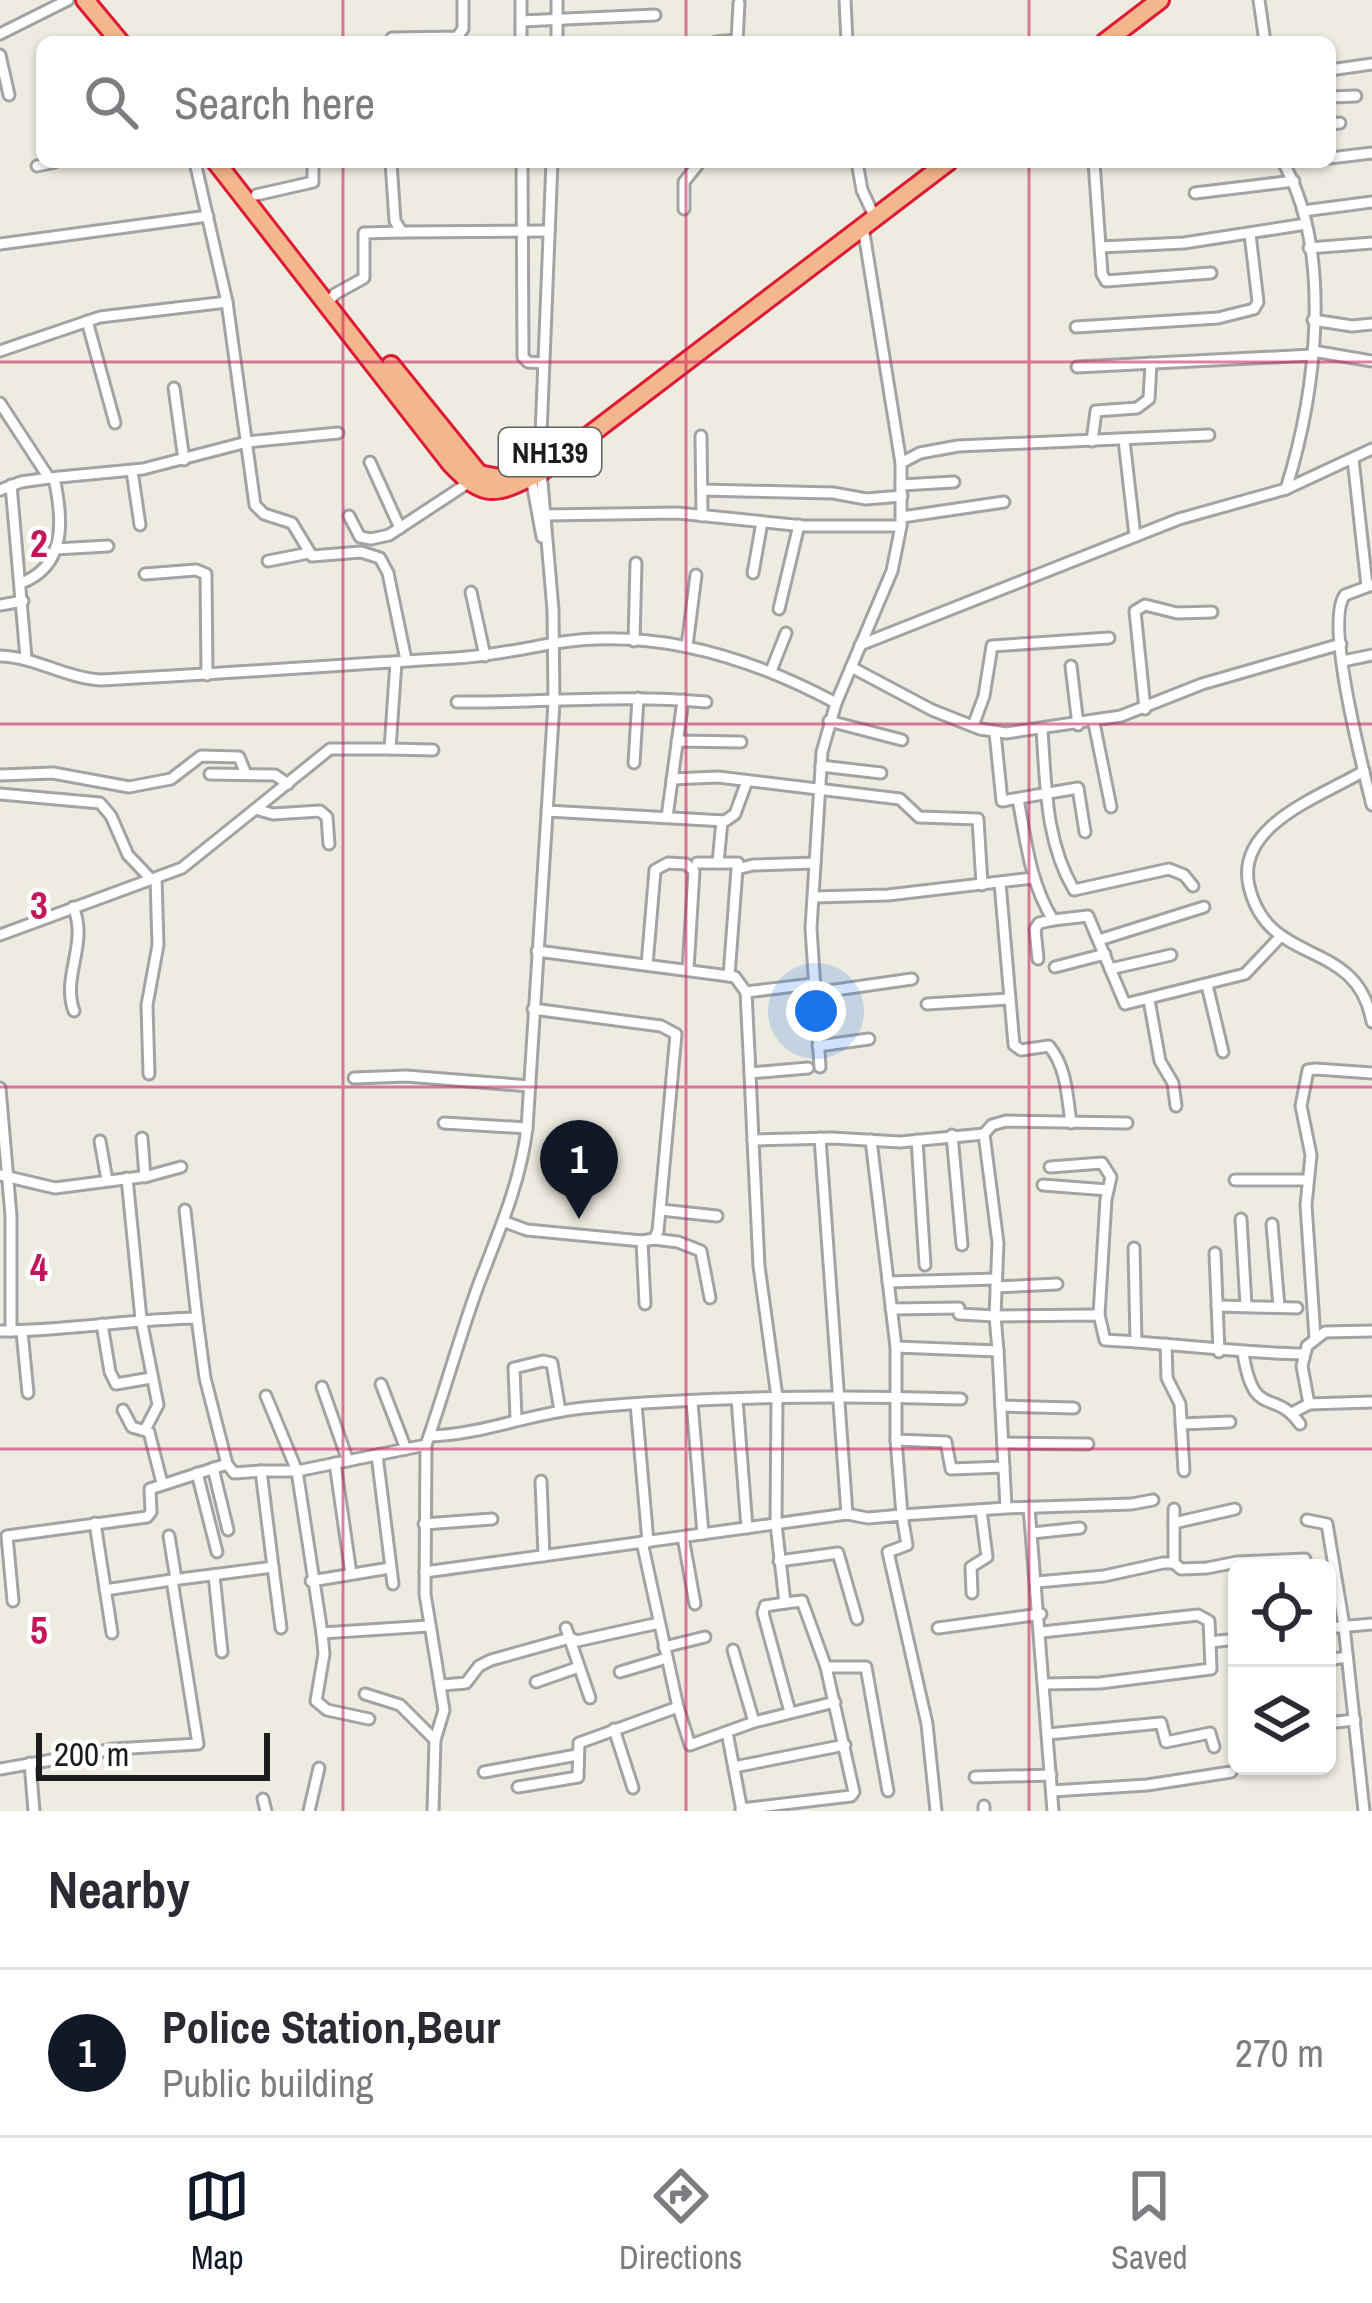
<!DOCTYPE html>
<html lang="en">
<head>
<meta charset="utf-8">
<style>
	body { margin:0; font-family:"Archivo Narrow",sans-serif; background:#f2f2f3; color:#2b2b33 }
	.controls { position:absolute; right:36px; bottom:36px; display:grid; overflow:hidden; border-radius:18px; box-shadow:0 3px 9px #0004 }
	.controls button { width:108px; height:108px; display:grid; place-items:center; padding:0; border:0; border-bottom:3px solid #e1e1e2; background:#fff; color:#2b2b33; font:60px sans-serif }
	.scale { position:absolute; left:36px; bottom:30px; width:234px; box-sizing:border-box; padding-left:12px; border:6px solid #1c1c1c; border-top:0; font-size:33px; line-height:42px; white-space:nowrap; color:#1c1c1c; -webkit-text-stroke:9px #fff; paint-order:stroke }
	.you { position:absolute; left:816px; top:1011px; width:42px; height:42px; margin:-30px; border:9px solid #fff; border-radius:50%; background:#1a73e8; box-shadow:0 0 0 18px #1a73e833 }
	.badge { display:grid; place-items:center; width:78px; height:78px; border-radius:50%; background:#111827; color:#fff; font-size:39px; font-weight:700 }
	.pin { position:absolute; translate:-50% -99px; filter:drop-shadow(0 3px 6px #0008) }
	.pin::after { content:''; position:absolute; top:63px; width:42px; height:36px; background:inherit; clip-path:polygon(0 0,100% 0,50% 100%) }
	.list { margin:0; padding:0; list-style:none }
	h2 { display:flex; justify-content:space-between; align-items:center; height:156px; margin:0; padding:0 48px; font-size:51px }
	h2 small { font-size:39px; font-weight:400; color:#7c7c81 }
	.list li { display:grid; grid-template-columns:78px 1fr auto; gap:36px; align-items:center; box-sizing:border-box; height:168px; padding:0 48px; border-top:3px solid #e1e1e2 }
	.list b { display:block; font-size:45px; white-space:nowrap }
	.list p { margin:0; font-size:39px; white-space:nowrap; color:#7c7c81 }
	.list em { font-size:39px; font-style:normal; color:#7c7c81 }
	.icon { flex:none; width:66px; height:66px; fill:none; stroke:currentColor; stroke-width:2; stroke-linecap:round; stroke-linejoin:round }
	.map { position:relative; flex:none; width:1372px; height:1811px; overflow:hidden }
	.search { position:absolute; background:#fff; box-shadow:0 3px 9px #0004; left:36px; right:36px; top:36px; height:132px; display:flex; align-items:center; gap:30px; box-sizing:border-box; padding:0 42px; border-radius:18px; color:#7c7c81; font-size:45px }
	.sheet { height:324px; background:#fff }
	nav { display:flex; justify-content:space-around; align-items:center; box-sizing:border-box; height:168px; border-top:3px solid #e1e1e2; background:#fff; font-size:33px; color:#7c7c81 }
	nav a { display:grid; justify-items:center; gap:6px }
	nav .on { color:#111827 }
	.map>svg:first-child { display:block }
</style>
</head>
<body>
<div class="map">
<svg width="1372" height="1811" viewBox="0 0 1372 1811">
	<rect width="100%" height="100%" fill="#eeece1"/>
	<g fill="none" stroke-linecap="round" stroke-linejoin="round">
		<defs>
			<g id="minor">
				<path d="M521 0V42"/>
				<path d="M557 0V42"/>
				<path d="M845 0 847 42"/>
				<path d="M1259 0 1265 42"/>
				<path d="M521 21 655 15"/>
				<path d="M0 34 68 0"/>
				<path d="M392 38 457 37 463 29V0"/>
				<path d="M716 42 737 40"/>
				<path d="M737 42 739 3"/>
				<path d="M0 55 9 95"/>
				<path d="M1330 70 1372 64"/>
				<path d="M1330 97 1356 96"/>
				<path d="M1330 124 1340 123"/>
				<path d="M1330 158 1372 153"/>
				<path d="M195 162 227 302 255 505 264 514 292 523 312 556 361 552 380 558 388 573 406 660"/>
				<path d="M391 162 395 221 402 232 549 231"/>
				<path d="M522 162 523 357 528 362 544 363"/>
				<path d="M857 162 862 190 875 218"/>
				<path d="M1094 162 1102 274 1106 281 1211 273"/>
				<path d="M1283 162C1334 253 1316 393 1286 489"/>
				<path d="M37 166 55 162"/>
				<path d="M1195 193 1294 181"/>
				<path d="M256 195 313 182V162"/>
				<path d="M684 209V182L700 162"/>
				<path d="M1303 211 1372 202"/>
				<path d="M863 227 901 463"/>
				<path d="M0 244 208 216"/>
				<path d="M1101 247 1184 243 1306 224"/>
				<path d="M1309 248 1372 243"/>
				<path d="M328 303 335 294 364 278V233L402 232"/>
				<path d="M1313 320 1352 326 1372 324"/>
				<path d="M87 321 115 423"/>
				<path d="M1076 327 1218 318 1254 309 1258 302 1250 234"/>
				<path d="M0 351 100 317 227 302"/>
				<path d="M1313 351 1372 361"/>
				<path d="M1077 367 1313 355"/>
				<path d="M174 388 184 460"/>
				<path d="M0 403 49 478 143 469 247 442 338 433"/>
				<path d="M701 436 702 516"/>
				<path d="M1124 440 1135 536"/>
				<path d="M1092 441 1096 411 1137 408 1149 399 1151 363"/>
				<path d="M1353 459 1367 586"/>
				<path d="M370 462 400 528"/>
				<path d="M132 471 140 525"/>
				<path d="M531 477 542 537"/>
				<path d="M11 485 26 658"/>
				<path d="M901 485 954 482"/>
				<path d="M0 490 21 482 49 478"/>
				<path d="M702 490 833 493 866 499 902 496"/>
				<path d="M546 515 678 513 804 526H901"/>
				<path d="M349 516 360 537 371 539 389 535 468 483"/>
				<path d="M902 517 1004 502"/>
				<path d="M55 549 108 546"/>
				<path d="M268 561 309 553"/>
				<path d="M753 573 762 522"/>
				<path d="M145 574 196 570 206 574 207 675"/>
				<path d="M21 583C67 566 63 519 54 478"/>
				<path d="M1372 585 1345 595C1324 621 1363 768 1372 805"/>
				<path d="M471 592 485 656"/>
				<path d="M0 605 23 601"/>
				<path d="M779 609 799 525"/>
				<path d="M634 641 636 563"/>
				<path d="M860 645 1179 519 1286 489 1372 449"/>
				<path d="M687 646 696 575"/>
				<path d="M0 656C36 657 65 678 101 680 219 674 338 665 456 658 490 656 522 649 555 643 653 627 750 657 836 703"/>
				<path d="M1343 661 1372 655"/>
				<path d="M1071 666 1078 725"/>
				<path d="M851 667 932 710 980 729 1006 733 1121 716 1202 684 1341 644"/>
				<path d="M771 671 786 633"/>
				<path d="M457 702C540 703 623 694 706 702"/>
				<path d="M1145 709 1135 611 1145 605 1177 613 1212 612"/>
				<path d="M829 721 902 740"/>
				<path d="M1094 723 1111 807"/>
				<path d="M973 726 984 696 992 646 1109 638"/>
				<path d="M1042 730C1046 784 1045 841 1074 890L1169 869 1184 875 1193 886"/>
				<path d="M995 733 1002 801 1078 788 1085 832"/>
				<path d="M677 741 741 742"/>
				<path d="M390 749 433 750"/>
				<path d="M634 763 638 698"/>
				<path d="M821 766 881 773"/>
				<path d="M1364 771C1322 796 1235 825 1249 886 1268 969 1357 936 1372 1022"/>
				<path d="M210 774 275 775 288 784"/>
				<path d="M0 775 53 773 129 787 171 779 201 756 239 757 246 774"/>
				<path d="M672 779 718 777 900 799 919 817 978 819 982 885"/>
				<path d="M0 794 100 803 111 816 128 855 150 878"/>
				<path d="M1018 799C1026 841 1030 883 1053 920L1088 916 1125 1004 1245 974 1281 936"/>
				<path d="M259 810 273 814 320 811 327 817 329 844"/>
				<path d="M547 811 725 821 735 814 747 781"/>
				<path d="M667 817 683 700"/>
				<path d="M697 863H738"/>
				<path d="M718 863 722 821"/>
				<path d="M1000 883 1014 1045 1021 1050 1049 1046C1067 1068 1067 1096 1071 1123"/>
				<path d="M814 897 888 895 1033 878"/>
				<path d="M73 907C89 943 61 977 74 1011"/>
				<path d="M0 935 182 868 330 749H390L396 662"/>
				<path d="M1099 940 1204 907"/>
				<path d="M537 951 729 976 735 977 746 992"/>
				<path d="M1038 959 1035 929 1039 923 1053 920"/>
				<path d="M647 965 655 870 668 863 686 864 694 871 688 970"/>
				<path d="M1055 967 1105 954"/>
				<path d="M1110 969 1171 955"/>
				<path d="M729 976 737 869 753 865 815 863"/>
				<path d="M1207 985 1223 1052"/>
				<path d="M814 993 912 979"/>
				<path d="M1149 1000 1160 1061 1173 1083 1176 1106"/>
				<path d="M927 1004 1009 999"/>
				<path d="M818 1046 869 1039"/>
				<path d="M820 1067 811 928 822 752 836 703 892 571 901 526V463L920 453 958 446 1209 435"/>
				<path d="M808 1068 750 1073 753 1140 832 1138 900 1142 984 1134 998 1243 995 1316 959 1314"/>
				<path d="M750 1073 746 992 813 984"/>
				<path d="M149 1074 147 1005 158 945 156 878"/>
				<path d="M354 1078 406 1076 530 1086"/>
				<path d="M0 1088 11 1216V1331"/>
				<path d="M444 1123 527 1128"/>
				<path d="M984 1134 992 1125 1006 1121 1127 1123"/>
				<path d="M952 1135 962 1245"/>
				<path d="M142 1138 145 1177"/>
				<path d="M820 1138 847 1514"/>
				<path d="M871 1140 896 1347"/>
				<path d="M917 1140 925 1265"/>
				<path d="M100 1141 107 1180"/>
				<path d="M1050 1167 1102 1163 1111 1177 1106 1199 1099 1315"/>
				<path d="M0 1175 55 1188 148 1176 181 1167"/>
				<path d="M127 1178 141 1319 158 1405 146 1428"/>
				<path d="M1235 1180H1308"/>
				<path d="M1043 1185 1108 1190"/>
				<path d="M185 1210 197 1318"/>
				<path d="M661 1210 717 1216"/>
				<path d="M1241 1219 1246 1306"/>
				<path d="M505 1222 527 1230 642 1241 654 1239 658 1231 676 1034 661 1026 533 1009"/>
				<path d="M1272 1224 1279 1307"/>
				<path d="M654 1239 678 1242 701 1251 710 1298"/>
				<path d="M642 1241 645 1304"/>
				<path d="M1134 1248 1136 1342"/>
				<path d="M1215 1253 1219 1352"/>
				<path d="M888 1282 996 1279"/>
				<path d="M996 1287 1057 1284"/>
				<path d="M1217 1306 1297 1308"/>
				<path d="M891 1309 959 1308"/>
				<path d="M102 1324 110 1372 116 1384 151 1378"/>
				<path d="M0 1331C66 1331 131 1319 197 1318L205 1378 227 1464 234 1473 261 1471"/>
				<path d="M22 1332 28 1393"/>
				<path d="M1315 1338 1306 1205 1311 1155 1301 1106 1308 1070 1316 1069 1372 1073"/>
				<path d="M1166 1344 1167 1378 1180 1404 1184 1471"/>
				<path d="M998 1351 995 1316 1099 1315 1105 1340C1171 1343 1236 1353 1303 1354"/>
				<path d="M1243 1353C1254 1421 1273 1387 1300 1424"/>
				<path d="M381 1384 406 1449"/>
				<path d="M322 1387 348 1461"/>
				<path d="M266 1396 297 1471 322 1633 429 1626"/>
				<path d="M737 1399 747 1528"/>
				<path d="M692 1402 703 1534"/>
				<path d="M636 1404 648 1542"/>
				<path d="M1309 1404 1302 1366 1307 1346 1325 1332 1372 1331"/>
				<path d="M1001 1406 1074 1408"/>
				<path d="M123 1410 132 1427 149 1432 162 1483"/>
				<path d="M1292 1413 1309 1404 1372 1402"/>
				<path d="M516 1418 514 1368 543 1361 552 1363 560 1411"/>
				<path d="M1181 1424 1230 1422"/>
				<path d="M429 1436C481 1435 531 1413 583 1408 708 1396 835 1395 961 1399"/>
				<path d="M896 1440 946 1442 951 1469 1004 1467"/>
				<path d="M1003 1443 1088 1444"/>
				<path d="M426 1445 425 1594 444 1710 435 1740 433 1811"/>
				<path d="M377 1455 393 1584"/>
				<path d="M335 1463 351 1574"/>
				<path d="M213 1468 228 1530"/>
				<path d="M197 1473 217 1552"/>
				<path d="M541 1481 544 1556"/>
				<path d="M1029 1507 1053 1811"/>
				<path d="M1006 1508 902 1515 896 1440V1347L998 1351 1006 1508 1132 1504 1153 1500"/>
				<path d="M1174 1509V1563"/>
				<path d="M1307 1520 1327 1524 1344 1626 1364 1811"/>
				<path d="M95 1523 112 1633"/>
				<path d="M1174 1523 1235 1509"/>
				<path d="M424 1524 492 1519"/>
				<path d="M1032 1533 1080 1528"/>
				<path d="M169 1536 176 1579"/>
				<path d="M683 1537 695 1604"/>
				<path d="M642 1542 678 1707 690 1745 754 1722 835 1702"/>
				<path d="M779 1561 838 1553 857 1619"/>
				<path d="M273 1567 281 1628"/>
				<path d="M425 1572 847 1514 868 1518 902 1515 907 1545 888 1552 927 1724 936 1811"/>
				<path d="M214 1575 222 1652"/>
				<path d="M311 1581 390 1568"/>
				<path d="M1037 1582 1104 1576 1163 1563H1174L1181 1569 1207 1568 1237 1562 1305 1559"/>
				<path d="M105 1590 172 1580"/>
				<path d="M972 1593 971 1567 987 1557 981 1510"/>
				<path d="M13 1601 7 1536 147 1517 151 1512 150 1489 227 1464"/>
				<path d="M785 1603 765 1606 763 1613 790 1712"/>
				<path d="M566 1628 590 1698"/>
				<path d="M938 1628 1041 1614"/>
				<path d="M1327 1628 1372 1624"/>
				<path d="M1042 1632 1198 1615 1209 1621 1210 1642"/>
				<path d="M322 1633 324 1654 316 1701 327 1710 369 1719"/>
				<path d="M664 1647 705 1637"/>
				<path d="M733 1650 754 1722"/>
				<path d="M1327 1660 1347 1657"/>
				<path d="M826 1667H866L888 1791"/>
				<path d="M620 1672 667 1658"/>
				<path d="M536 1682 579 1667"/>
				<path d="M1045 1684 1100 1683 1211 1669 1210 1642 1237 1639"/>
				<path d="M443 1685 466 1683 479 1666 491 1660 570 1638 577 1641 659 1623"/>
				<path d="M365 1694 400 1705 435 1740"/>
				<path d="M1327 1723 1355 1720"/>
				<path d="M614 1729 633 1788"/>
				<path d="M727 1732 742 1811"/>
				<path d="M1048 1734 1161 1723 1166 1742 1210 1733 1214 1747"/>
				<path d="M30 1763 34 1811"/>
				<path d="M734 1767 845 1745"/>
				<path d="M0 1769 114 1749 198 1744 172 1580 273 1567 261 1471H297L426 1445C444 1393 459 1339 478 1286 498 1233 520 1185 527 1128L554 703 553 610 540 459 552 162"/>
				<path d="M484 1772 577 1755"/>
				<path d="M975 1777 1051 1775"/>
				<path d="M518 1787 578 1777 579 1743 678 1707"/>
				<path d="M1052 1791 1147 1785 1231 1772"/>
				<path d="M263 1799 266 1811"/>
				<path d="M741 1809 851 1796 854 1792 826 1667 802 1601 785 1603 776 1524 777 1397 759 1266 753 1140"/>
				<path d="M309 1811 319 1768"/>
				<path d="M984 1811V1806"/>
			</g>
			<g id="trunk">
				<path d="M85 0 120 42"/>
				<path d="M1105 42 1160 0"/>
				<path d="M216 162 451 464C487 502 498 493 541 472L948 162"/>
				<path d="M391 365 479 474 499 478 525 467"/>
			</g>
		</defs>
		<!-- minor casing -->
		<use href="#minor" stroke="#a3a3a3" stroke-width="15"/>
		<!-- trunk casing -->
		<use href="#trunk" stroke="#de1b36" stroke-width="22"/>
		<!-- minor -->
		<use href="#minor" stroke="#fff" stroke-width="9"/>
		<!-- trunk -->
		<use href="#trunk" stroke="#f4b68c" stroke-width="16"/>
	</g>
	<!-- grid -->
	<path fill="none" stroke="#c2185b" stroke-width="3" stroke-opacity="0.55" d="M343 0V42M686 0V42M1029 0V42M343 162V1811M686 162V1811M1029 162V1811M0 362H1372M0 724H1372M0 1087H1372M0 1449H1372"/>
	<g text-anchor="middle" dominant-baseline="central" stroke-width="9" stroke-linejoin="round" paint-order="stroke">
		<!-- shield labels -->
		<rect fill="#fff" stroke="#606060" stroke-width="3" x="499" y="428" width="102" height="48" rx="9"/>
		<g font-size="30" font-weight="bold" fill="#1c1c1c">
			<text x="550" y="452">NH139</text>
		</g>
	</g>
	<g font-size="39" text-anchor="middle" font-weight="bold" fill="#c2185b" stroke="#fff" stroke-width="9" stroke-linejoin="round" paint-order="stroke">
		<text x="39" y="557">2</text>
		<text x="39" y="919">3</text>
		<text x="39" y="1281">4</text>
		<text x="39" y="1644">5</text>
	</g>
</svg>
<div class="controls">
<button><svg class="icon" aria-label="locate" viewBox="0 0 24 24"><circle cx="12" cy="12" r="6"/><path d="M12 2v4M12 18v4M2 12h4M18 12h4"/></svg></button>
<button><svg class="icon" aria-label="layers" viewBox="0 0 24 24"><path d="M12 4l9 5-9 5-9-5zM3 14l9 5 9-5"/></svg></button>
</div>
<div class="scale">200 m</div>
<div class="you"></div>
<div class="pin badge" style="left:579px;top:1219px">1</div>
<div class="search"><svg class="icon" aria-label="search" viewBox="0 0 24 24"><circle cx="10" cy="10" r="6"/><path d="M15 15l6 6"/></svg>Search here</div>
</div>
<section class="sheet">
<h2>Nearby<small></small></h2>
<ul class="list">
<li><span class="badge">1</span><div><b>Police Station,Beur</b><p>Public building</p></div><em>270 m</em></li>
</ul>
</section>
<nav>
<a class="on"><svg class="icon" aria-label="map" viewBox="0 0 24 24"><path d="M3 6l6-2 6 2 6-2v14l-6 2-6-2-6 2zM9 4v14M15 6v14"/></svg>Map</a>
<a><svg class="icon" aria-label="directions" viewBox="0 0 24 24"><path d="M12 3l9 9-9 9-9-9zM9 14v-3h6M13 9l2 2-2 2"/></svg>Directions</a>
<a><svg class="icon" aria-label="saved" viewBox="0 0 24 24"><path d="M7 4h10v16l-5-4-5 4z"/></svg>Saved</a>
</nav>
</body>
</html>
